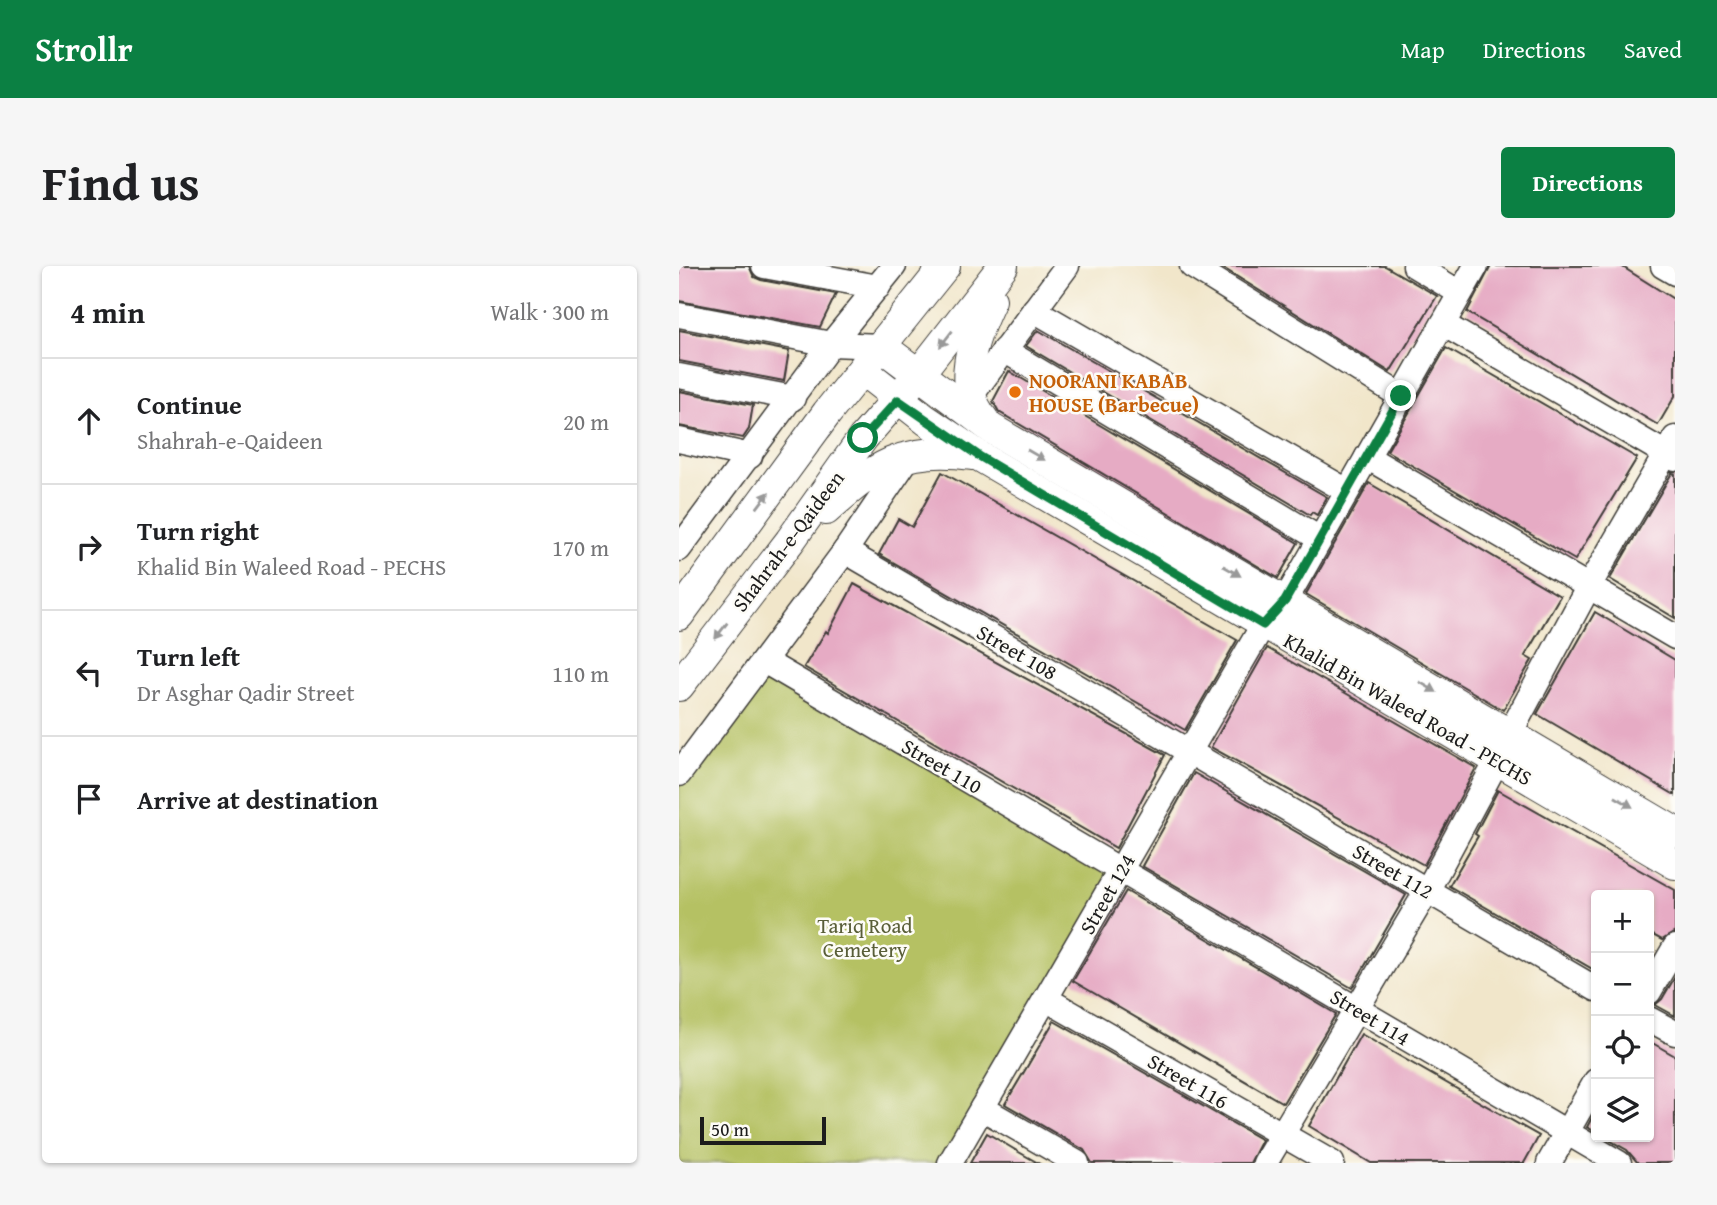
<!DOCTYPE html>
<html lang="en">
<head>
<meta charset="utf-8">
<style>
	body { margin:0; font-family:"Gentium Book Plus",serif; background:#f6f6f6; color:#202124 }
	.controls { position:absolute; right:21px; bottom:21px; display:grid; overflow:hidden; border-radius:7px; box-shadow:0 2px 5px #0004 }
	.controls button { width:63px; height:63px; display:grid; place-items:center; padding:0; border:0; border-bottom:2px solid #e0e0e0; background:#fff; color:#202124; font:35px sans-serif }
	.scale { position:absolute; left:21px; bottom:18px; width:126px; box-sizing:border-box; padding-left:7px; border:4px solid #1c1c1c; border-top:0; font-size:19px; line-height:24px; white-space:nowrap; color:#1c1c1c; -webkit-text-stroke:5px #fdfcf7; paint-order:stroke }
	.stop { position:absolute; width:21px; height:21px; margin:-16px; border:5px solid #0b8043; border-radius:50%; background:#fff }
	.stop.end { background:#0b8043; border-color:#fff; box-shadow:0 2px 7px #0008 }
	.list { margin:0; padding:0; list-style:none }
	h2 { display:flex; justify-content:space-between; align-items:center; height:91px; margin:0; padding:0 28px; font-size:30px }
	h2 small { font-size:23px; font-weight:400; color:#757577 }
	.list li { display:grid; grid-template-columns:46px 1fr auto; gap:21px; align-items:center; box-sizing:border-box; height:126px; padding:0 28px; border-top:2px solid #e0e0e0 }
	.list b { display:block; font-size:26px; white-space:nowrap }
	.list p { margin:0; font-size:23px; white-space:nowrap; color:#757577 }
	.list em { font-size:23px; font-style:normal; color:#757577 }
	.icon { flex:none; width:38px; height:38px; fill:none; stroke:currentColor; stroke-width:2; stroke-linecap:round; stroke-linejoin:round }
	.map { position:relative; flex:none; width:996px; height:897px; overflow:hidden; border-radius:7px }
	header { display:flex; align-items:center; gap:42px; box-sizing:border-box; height:98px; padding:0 35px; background:#0b8043; color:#fff }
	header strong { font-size:33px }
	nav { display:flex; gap:38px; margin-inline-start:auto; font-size:24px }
	.intro { display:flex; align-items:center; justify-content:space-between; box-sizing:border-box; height:168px; padding:0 42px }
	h1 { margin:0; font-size:49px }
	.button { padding:18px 32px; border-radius:7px; background:#0b8043; color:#fff; font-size:24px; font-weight:700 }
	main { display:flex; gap:42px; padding:0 42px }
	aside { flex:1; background:#fff; border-radius:7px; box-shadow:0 2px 5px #0004 }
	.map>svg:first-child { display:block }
</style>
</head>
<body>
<header>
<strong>Strollr</strong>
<nav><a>Map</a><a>Directions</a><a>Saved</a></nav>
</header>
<div class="intro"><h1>Find us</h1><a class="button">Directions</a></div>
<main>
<aside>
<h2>4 min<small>Walk · 300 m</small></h2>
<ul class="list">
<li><svg class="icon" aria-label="ahead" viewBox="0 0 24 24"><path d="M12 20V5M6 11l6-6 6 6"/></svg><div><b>Continue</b><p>Shahrah-e-Qaideen</p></div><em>20 m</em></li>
<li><svg class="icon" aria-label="right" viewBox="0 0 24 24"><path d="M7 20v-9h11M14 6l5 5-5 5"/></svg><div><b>Turn right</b><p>Khalid Bin Waleed Road - PECHS</p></div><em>170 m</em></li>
<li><svg class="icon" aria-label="left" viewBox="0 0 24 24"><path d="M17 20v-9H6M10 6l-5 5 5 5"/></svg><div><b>Turn left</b><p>Dr Asghar Qadir Street</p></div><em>110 m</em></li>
<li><svg class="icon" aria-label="arrive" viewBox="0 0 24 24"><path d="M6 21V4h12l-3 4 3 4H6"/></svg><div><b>Arrive at destination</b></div></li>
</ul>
</aside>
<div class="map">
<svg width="996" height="897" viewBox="0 0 996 897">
	<rect width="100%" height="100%" fill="#fdfcf7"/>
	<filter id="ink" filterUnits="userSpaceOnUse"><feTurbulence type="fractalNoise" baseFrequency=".0143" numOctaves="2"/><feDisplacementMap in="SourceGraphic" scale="14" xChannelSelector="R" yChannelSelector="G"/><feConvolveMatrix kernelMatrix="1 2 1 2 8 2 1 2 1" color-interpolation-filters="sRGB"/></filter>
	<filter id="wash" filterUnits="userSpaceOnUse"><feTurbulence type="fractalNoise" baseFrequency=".00686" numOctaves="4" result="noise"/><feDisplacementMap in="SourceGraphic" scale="28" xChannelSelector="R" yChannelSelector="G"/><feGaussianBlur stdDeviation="1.57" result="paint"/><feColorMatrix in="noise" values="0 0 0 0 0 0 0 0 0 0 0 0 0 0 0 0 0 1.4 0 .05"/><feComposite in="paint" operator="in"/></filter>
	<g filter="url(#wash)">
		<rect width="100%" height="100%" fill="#f1e6ca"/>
		<!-- green -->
		<path fill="#b5c163" stroke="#686e40" stroke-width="2" d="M85 395 441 605 270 897H0V508Z"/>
		<g id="blocks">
			<!-- building -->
			<g fill="#e6abc4">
				<path d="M0 0H70L75 11 82 14 157 28 141 61 0 35Z"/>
				<path d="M541 0H706L758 30 711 106Z"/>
				<path d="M812 0H942L996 34V130L979 159 788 46Z"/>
				<path d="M0 64 110 85 105 115 0 95Z"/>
				<path d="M359 64 648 231 638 249 633 246 631 249 347 80Z"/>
				<path d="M767 82 958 192 896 294 708 185Z"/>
				<path d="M330 105 619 277 599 312 320 146 314 135Z"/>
				<path d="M0 125 74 139 70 163 64 172 0 160Z"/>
				<path d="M263 206 558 374 506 464 200 288 219 253 233 261Z"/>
				<path d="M993 207 996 208V352L931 313Z"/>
				<path d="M690 217 881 330 846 390 853 394 824 444 627 328Z"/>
				<path d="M175 318 486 489 437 582 125 401 147 365 149 367Z"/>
				<path d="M916 346 996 394V529L858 448Z"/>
				<path d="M588 382 797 502 745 599 532 481Z"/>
				<path d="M515 507 727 629 673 722 463 600Z"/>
				<path d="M819 524 996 624V666L983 674 970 667V629H917V705L770 620 799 570 796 568Z"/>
				<path d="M447 625 657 748 604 837 394 715Z"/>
				<path d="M996 711V750L976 739 983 733Z"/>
				<path d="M375 755 583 874 571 897H413L405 884 326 838Z"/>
				<path d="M682 768 860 870 845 897H692L630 860Z"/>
				<path d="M970 775 996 790V897H959L948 884 925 871H970Z"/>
				<path d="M917 844V866L908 861Z"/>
				<path d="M308 867 338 885 359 897H291Z"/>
			</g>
		</g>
	</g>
	<g filter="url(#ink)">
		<use href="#blocks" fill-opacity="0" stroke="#3c3a36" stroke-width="2"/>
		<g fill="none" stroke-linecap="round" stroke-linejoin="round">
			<defs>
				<g id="minor">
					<path d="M85 0 199 21"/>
					<path d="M513 0 722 130"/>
					<path d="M736 0 781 27"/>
					<path d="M984 0 996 7"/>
					<path d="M355 44 668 225"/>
					<path d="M0 49 152 78 202 80"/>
					<path d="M764 58 996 193"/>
					<path d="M325 84 641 273"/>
					<path d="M0 110 114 132"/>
					<path d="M291 131 388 0"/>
					<path d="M0 174 71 190"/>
					<path d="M688 191 996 371"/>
					<path d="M0 283 152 78 215 0"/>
					<path d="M166 285 917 723"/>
					<path d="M85 395 940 897"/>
					<path d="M830 469 910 320 996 172"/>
					<path d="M0 508 166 285 231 189"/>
					<path d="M970 726 996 681"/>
					<path d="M367 733 653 897"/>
					<path d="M970 753 996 767"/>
					<path d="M303 842 398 897"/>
					<path d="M271 897 584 359 606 335 797 0"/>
					<path d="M586 897 748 625 818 495"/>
					<path d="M870 897 917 815"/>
				</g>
				<g id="major">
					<path d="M202 80 313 163 996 566"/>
					<path d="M183 104 247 154 300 190 996 598"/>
					<path d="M305 154C275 118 294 72 312 34"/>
					<path d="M147 244C196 200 225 179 293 189"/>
					<path d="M0 349 148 147 266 0"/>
					<path d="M0 420 111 275 184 172 239 109 324 0"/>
				</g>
			</defs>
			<!-- minor casing -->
			<use href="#minor" stroke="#3c3a36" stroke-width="27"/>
			<!-- major casing -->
			<use href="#major" stroke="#3c3a36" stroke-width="32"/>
			<!-- minor -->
			<use href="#minor" stroke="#fff" stroke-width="24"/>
			<!-- major -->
			<use href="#major" stroke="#fff" stroke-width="30"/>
		</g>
		<!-- one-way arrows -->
		<defs><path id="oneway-solid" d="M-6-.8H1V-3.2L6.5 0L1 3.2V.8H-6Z" transform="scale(1.75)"/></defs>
		<g fill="#999">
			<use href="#oneway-solid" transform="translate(267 73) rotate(128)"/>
			<use href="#oneway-solid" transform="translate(357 189) rotate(30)"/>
			<use href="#oneway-solid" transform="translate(84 234) rotate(-53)"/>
			<use href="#oneway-solid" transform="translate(553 305) rotate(30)"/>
			<use href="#oneway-solid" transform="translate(42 365) rotate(127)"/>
			<use href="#oneway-solid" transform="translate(749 421) rotate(31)"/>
			<use href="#oneway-solid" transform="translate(945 536) rotate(30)"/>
		</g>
	</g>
	<g fill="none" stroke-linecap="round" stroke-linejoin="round" filter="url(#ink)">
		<!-- route -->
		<path stroke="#0b8043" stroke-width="9" d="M184 172 219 134 300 190 584 359 606 335 722 130"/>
	</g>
	<!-- markers -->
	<circle fill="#e8710a" stroke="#fdfcf7" stroke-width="2.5" cx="336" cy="126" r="7"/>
	<g text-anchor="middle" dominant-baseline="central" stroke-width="5" stroke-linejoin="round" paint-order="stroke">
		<!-- food labels -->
		<g font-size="21" font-weight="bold" fill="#c56008" stroke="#fdfcf7" text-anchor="start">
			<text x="350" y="114">NOORANI KABAB<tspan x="350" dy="24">HOUSE (Barbecue)</tspan></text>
		</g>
		<!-- street labels -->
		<g font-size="21" fill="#1c1c1c" stroke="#fdfcf7">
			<text transform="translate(109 275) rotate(-53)">Shahrah-e-Qaideen</text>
			<text transform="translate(338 386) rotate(30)">Street 108</text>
			<text transform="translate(729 443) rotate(30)">Khalid Bin Waleed Road - PECHS</text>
			<text transform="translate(263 500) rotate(30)">Street 110</text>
			<text transform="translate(714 605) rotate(30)">Street 112</text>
			<text transform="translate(428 628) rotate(-60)">Street 124</text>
			<text transform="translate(691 751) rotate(31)">Street 114</text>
			<text transform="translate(509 815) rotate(30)">Street 116</text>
		</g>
		<!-- park labels -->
		<g font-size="21" fill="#595e38" stroke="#fdfcf7">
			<text x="186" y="659">Tariq Road<tspan x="186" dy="24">Cemetery</tspan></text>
		</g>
	</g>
</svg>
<div class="controls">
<button>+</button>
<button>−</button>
<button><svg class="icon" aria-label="locate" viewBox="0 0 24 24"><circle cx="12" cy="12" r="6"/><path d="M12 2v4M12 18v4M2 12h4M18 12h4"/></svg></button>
<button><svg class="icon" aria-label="layers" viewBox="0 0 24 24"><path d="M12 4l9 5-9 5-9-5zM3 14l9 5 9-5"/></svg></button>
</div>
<div class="scale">50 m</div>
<div class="stop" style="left:184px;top:172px"></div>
<div class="stop end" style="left:722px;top:130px"></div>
</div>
</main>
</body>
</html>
